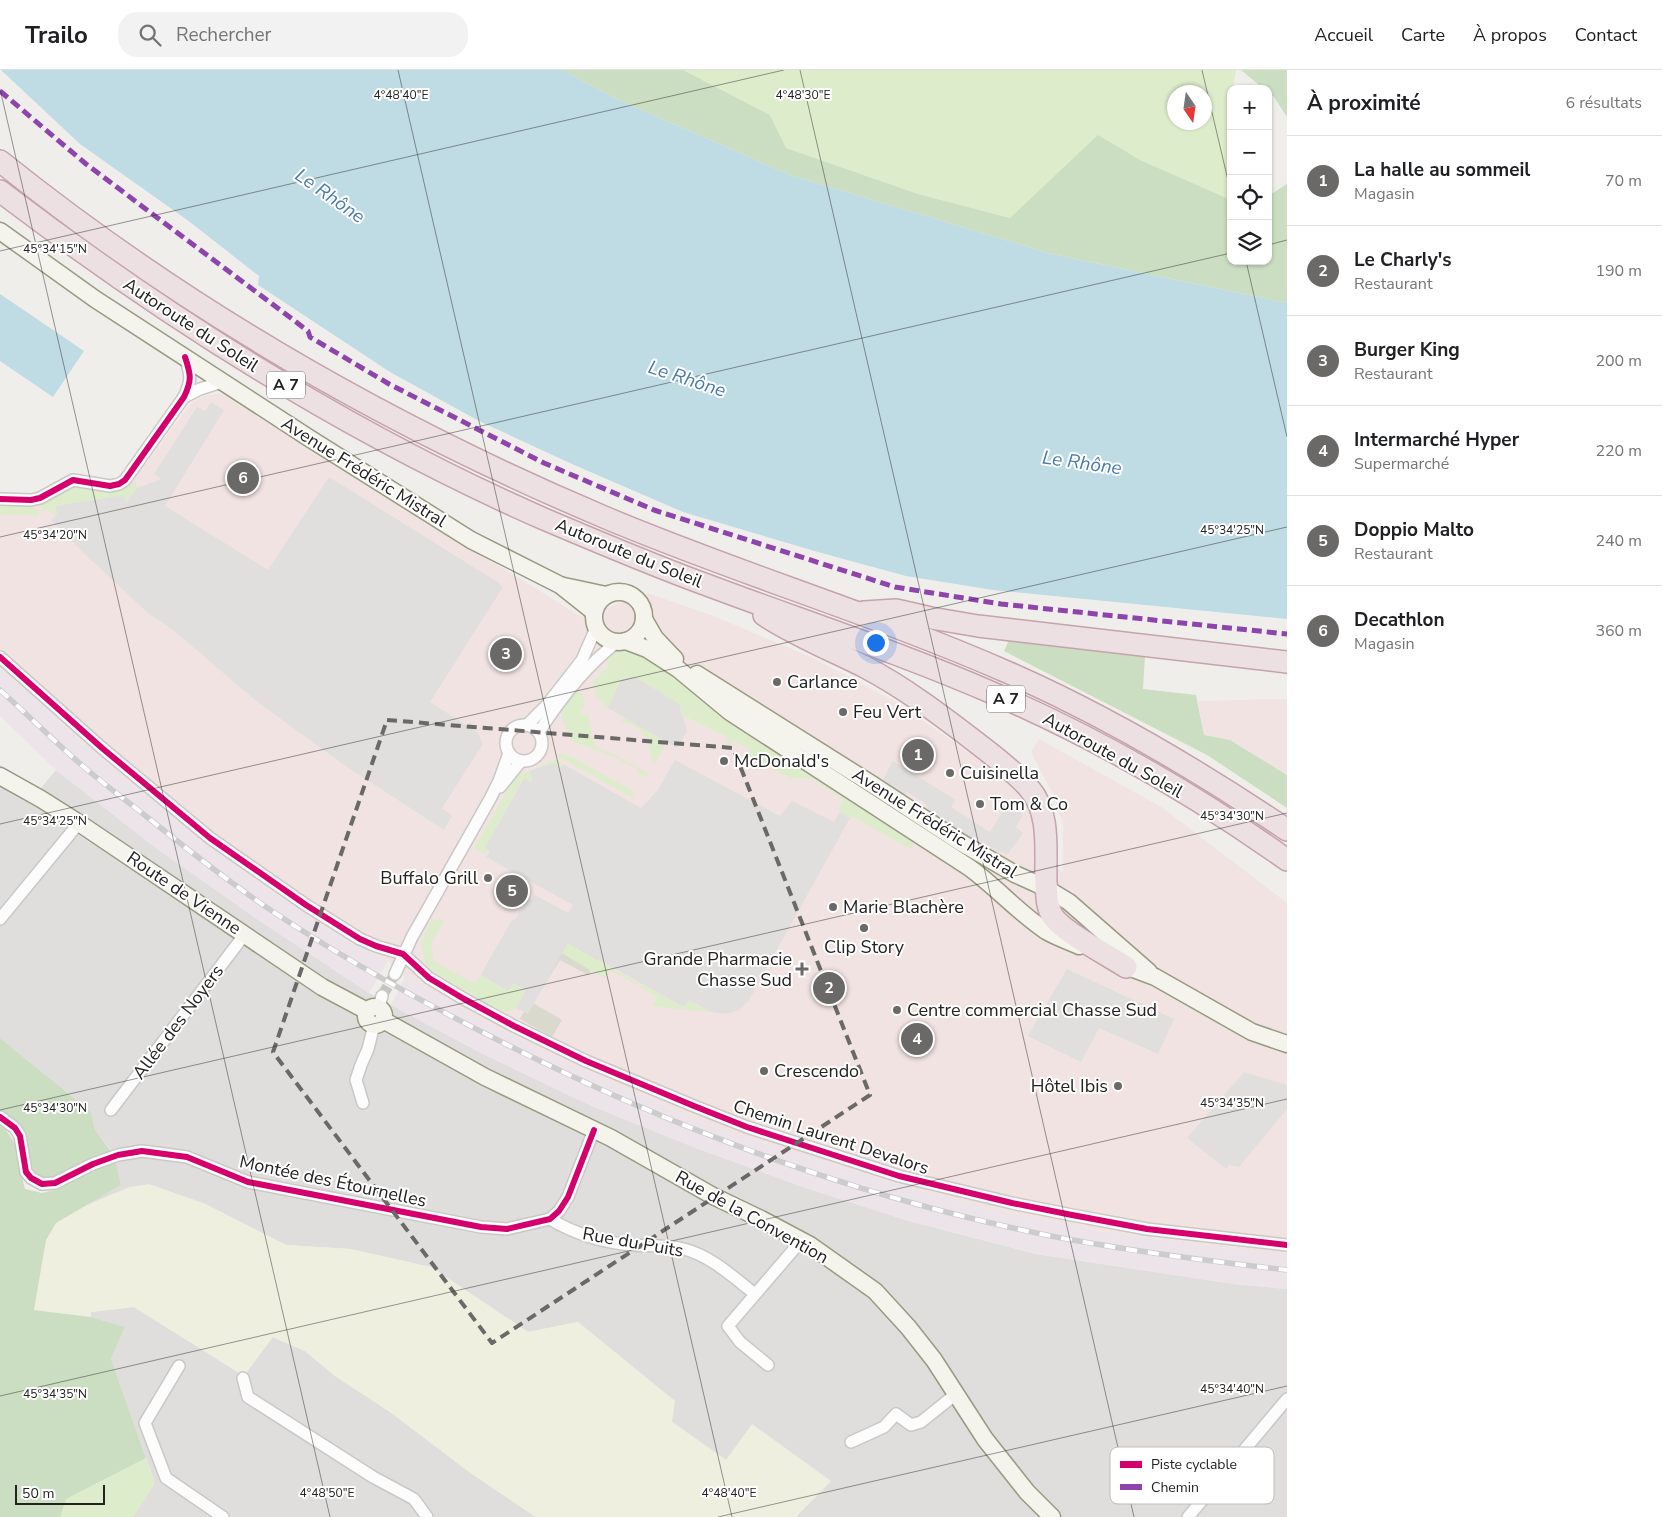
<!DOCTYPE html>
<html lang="fr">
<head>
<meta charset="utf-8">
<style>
	body { margin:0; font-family:"Nunito Sans",sans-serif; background:#f2f2f2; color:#202124 }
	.controls { position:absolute; right:15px; top:15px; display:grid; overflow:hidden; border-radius:10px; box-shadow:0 1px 4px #0004 }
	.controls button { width:45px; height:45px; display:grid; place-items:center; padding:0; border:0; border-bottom:1px solid #e0e0e0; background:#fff; color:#202124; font:25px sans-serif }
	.compass { position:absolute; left:1167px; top:15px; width:45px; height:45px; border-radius:50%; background:#fff; box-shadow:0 1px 4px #0004; rotate:167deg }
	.scale { position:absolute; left:15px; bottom:12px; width:90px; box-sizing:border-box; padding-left:5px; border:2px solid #222; border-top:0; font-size:14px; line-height:18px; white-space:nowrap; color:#222; -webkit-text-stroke:4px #fff; paint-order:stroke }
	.you { position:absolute; left:875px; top:572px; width:18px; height:18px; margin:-12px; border:4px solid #fff; border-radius:50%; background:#1a73e8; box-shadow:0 0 0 8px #1a73e833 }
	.badge { display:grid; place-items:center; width:32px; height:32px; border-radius:50%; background:#6a6968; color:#fff; font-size:16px; font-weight:700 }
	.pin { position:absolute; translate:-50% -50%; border:2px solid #fff; box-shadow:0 1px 5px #0006 }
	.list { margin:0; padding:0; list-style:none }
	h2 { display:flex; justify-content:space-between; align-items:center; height:65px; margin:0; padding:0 20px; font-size:21px }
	h2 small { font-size:16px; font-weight:400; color:#757577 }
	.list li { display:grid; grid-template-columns:32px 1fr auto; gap:15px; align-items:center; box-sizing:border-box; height:90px; padding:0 20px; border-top:1px solid #e0e0e0 }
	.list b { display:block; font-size:19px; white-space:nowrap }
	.list p { margin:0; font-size:16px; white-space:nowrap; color:#757577 }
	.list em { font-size:16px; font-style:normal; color:#757577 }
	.icon { flex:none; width:28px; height:28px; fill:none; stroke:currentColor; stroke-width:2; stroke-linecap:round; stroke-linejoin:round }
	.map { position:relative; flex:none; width:1287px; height:1447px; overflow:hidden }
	header { display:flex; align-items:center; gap:30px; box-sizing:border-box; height:70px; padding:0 25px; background:#fff; border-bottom:1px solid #e0e0e0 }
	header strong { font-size:24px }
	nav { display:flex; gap:28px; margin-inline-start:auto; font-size:18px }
	.search { width:350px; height:45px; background:#f2f2f2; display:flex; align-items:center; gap:12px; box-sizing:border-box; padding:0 18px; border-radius:20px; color:#757577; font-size:19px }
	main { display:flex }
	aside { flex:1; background:#fff }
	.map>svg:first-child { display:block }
</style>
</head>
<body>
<header>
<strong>Trailo</strong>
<div class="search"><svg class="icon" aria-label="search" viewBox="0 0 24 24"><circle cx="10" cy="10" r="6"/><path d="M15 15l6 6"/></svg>Rechercher</div>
<nav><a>Accueil</a><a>Carte</a><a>À propos</a><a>Contact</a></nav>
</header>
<main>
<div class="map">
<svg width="1287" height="1447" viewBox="0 0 1287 1447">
	<rect width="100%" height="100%" fill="#f0eeeb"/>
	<!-- residential -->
	<g fill="#dfdedc">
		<path d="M0 695 41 718 56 700 156 778 260 851 369 923 481 983 594 1037 696 1078 806 1118 909 1151 1036 1184 1234 1214 1287 1219V1447H796L830 1411 726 1390 672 1352 578 1252 528 1262 431 1197 350 1179 286 1175 203 1133 130 1117 80 1138 121 1115 112 1081 95 1060 91 1042 0 968Z"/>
		<path d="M134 1237 244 1306 272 1267 305 1281 335 1306 390 1342 472 1404 536 1447H133L155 1413 111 1289 125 1257 91 1247V1242Z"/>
	</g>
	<!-- commercial -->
	<g fill="#f1e3e1">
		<path d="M220 323 582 547 648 523 716 547 813 588 894 631 950 669 1010 713 1028 738 1033 754 1035 777 1063 803V756L1055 728 1031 682 1039 669 1163 738 1287 833V1186L1088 1159 991 1139 935 1125 792 1082 703 1053 546 982 488 953 413 908 405 907 388 891 356 874 261 812 188 758 92 680 0 596V434L84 416 104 422 120 419 132 412 191 333 204 326Z"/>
		<path d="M1287 629V705L1230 670 1204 665 1198 631Z"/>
	</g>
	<!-- industrial -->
	<g fill="#ede4e9">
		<path d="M0 596 92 680 188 758 261 812 356 874 388 891 369 923 260 851 156 778 56 700 0 646Z"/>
		<path d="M405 907 413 908 488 953 546 982 703 1053 792 1082 935 1125 991 1139 1088 1159 1287 1186V1219L1234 1214 1036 1184 909 1151 806 1118 696 1078 594 1037 481 983 391 935Z"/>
	</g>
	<!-- construction -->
	<path fill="#d9d9cd" d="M568 862 603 881 588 905 560 890 533 933 562 950 552 967 520 949Z"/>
	<!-- farmland -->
	<path fill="#efefdf" d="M149 1114 203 1133 286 1175 350 1179 431 1197 528 1262 578 1252 675 1331 672 1352 726 1390 752 1354 831 1411 796 1447H536L472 1404 390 1342 335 1306 305 1281 273 1267 244 1306 134 1237 91 1242V1247L34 1240 46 1170 56 1153 80 1138 130 1117Z"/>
	<!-- grass -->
	<g fill="#ddeccb" fill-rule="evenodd">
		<path d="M683 0H1236L1233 19H1231L1229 41 1231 43V130L1140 90 1098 66 1010 148 918 124 786 78 770 45ZM1174 22H1204V52H1174Z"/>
		<path d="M132 412 136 413 137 418 125 434 124 425 56 436 57 445 55 446 47 438 44 441 36 434 77 415 111 422 120 419Z"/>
		<path d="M0 434H31L40 443 35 447 32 445H0Z"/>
		<path d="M633 580 642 584 911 768 913 778 905 776 853 747 850 748 840 742 839 736 843 731 840 726 811 708H791L748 685 750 680 734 671 731 675 727 672 728 667 684 646 679 634 636 607 621 611 608 638 596 626 593 614 595 609 608 596 609 587 617 582Z"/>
		<path d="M574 622 582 623 585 637 580 638 582 645 588 644 595 676 613 684 646 702 649 704 648 706 645 707 638 703 637 699 610 685 574 672 569 666 562 649 563 638Z"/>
		<path d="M623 647 665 670V675L655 693 653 691C648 672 644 654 621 652Z"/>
		<path d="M562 684 572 687 633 721 634 726 633 728 556 685Z"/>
		<path d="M556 690 563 694 559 701 557 693 532 710V712L523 708 485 778 487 780 485 784 474 778 515 708C522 702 529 702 537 698 544 695 548 691 556 690Z"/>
		<path d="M441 849 444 850 431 875 434 891 475 914 481 905 508 921 513 913 526 920C519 933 518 945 500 940L448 911 430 898 425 892 421 874 423 868 431 851Z"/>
		<path d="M570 865 568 873 638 913 637 915 610 900 605 908 598 905 560 882Z"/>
		<path d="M641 914 684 937 688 930 711 942 658 937 653 935 657 927 640 917Z"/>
		<path d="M146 1388 155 1413 133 1447H60L66 1429Z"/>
	</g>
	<!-- forest -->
	<g fill="#cbdec1">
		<path d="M562 0H683L770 45 786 78 918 124 1010 148 1098 65 1140 90 1231 130V191H1268V126L1287 114V233L1052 184 790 105 619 30Z"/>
		<path d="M1241 0H1287V47L1274 27 1268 22V19H1264Z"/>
		<path d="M1009 570 1145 586 1143 619 1196 625 1204 665 1230 670 1287 705V738L1207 685 1004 581Z"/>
		<path d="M0 968 91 1042 95 1060 111 1081C99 1086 56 1110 45 1110 26 1108 31 1077 25 1064 20 1054 10 1046 0 1041Z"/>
		<path d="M0 1056C21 1070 19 1097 25 1119L42 1123 58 1119 91 1101 115 1090 121 1115 56 1153 46 1170 34 1240 91 1247 125 1257 111 1289 146 1388 66 1429 60 1447H0Z"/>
	</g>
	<!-- parking -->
	<g fill="#e0dfde">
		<path d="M211 332 224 340 165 436 268 500 329 407 499 513 503 517 430 632 477 662 483 674 442 738 452 746 444 760 344 695 255 630 172 559 149 544 90 489 51 450 57 445 56 436 124 425 126 433 137 418 161 409 154 404 197 337 205 341Z"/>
		<path d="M635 607 679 634 687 661 677 678 608 638 621 610Z"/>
		<path d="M675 690 780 746 792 731 834 752 840 742 850 748 749 930 739 940 727 944 711 942 689 930 684 937 568 873 528 944 516 938 526 920 513 913 508 921 481 905 485 897 512 850 514 851 528 828 532 830 535 825 568 843 573 835 486 787 490 781 485 778 524 708 531 712 532 710 530 701 556 693 559 700 563 694 641 738 658 720Z"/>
		<path d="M893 691 956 730 951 737 990 762 1009 731 1023 745 1016 757 1023 763 1007 785 1001 781 999 782 983 772 974 770 928 741 926 734 907 722 904 725 882 711Z"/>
		<path d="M1067 899 1174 949 1158 984 1099 958 1081 992 1028 966Z"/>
		<path d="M1244 1002 1287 1015V1039L1239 1097 1229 1095 1226 1099 1187 1068Z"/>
	</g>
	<!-- water -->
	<g fill="#bfdbe3">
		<path d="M1 0H562L619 30 790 105 1052 184 1287 233V549L993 520 906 506 818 482 683 442 572 394 479 351 390 302 258 215 259 206 190 152 80 74Z"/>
		<path d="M0 224 84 281 53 327 0 291Z"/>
	</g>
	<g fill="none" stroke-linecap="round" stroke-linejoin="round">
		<!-- street-tunnel -->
		<path stroke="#c7c5c3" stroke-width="11" stroke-dasharray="11 5.5" stroke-linecap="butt" d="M382 926 395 904"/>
		<defs>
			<g id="street">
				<path d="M184 327 200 319 222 312"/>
				<path d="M0 429 31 430 40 428 73 410 110 416 119 414 125 410 184 327C192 310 191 305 185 287"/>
				<path d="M0 587 102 678 210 768 306 835 360 869 376 876 403 884 429 908 464 929 514 956 586 991 694 1036 747 1057 899 1106 1012 1133 1072 1145 1147 1159 1287 1175"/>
				<circle cx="524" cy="673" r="18"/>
				<path d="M527 655 547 635 582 590 596 558"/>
				<path d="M539 662C560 629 586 596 617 572"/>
				<path d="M500 717 521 691"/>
				<path d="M0 849 79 753"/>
				<path d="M395 904 412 867 490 729 499 711 509 683"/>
				<path d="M379 937 382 926"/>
				<path d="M363 1033 356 1010 361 995 368 979 374 955"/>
				<path d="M111 1040 245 864"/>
				<path d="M0 1047 15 1058 20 1066 26 1102 31 1108 42 1114 55 1113 93 1094 118 1085 142 1081 187 1087 248 1112 481 1157 507 1159 550 1149 559 1141 568 1127 594 1060"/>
				<path d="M550 1149C575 1164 605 1173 634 1175 651 1176 667 1175 684 1179 711 1186 733 1207 755 1224"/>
				<path d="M768 1295 740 1272 728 1256 801 1171"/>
				<path d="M179 1296 145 1353 166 1408 223 1447"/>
				<path d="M243 1308 248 1327 373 1407 414 1429 427 1447"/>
				<path d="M851 1372 884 1357 896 1344 911 1355 921 1352 956 1324"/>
				<path d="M1188 1447 1287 1329"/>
			</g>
			<g id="secondary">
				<path d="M0 161 95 229 309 368 471 470 560 515 594 542"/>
				<path d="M564 516 606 525"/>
				<circle cx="619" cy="547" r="25"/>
				<path d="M644 549 655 568 675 589"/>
				<path d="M626 571 647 579 678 599 730 642 970 798C997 818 1019 843 1046 861 1056 867 1068 871 1079 876"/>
				<path d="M697 604 870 713 960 772 1015 804 1046 818 1069 832 1149 902"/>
				<path d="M0 706 41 729 79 753 322 917 367 941"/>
				<path d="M1115 892 1155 907 1252 962 1287 974"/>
				<circle cx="375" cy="946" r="9"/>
				<path d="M383 950 485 1007 611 1068 713 1126 761 1149 810 1175 875 1221 908 1257 934 1290 985 1369 1027 1422 1052 1447"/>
			</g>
			<g id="highway">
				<path d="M0 91C182 237 389 356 604 447 736 503 875 544 1007 602 1105 645 1198 700 1287 760"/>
				<path d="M0 121C168 249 350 364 544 449 598 472 652 495 707 515 803 551 901 583 995 624 1096 668 1197 726 1287 790"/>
				<path d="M864 542 896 540 931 548 978 556 1287 592"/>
				<path d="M764 545C796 566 831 580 865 597 905 618 942 646 977 673 995 687 1014 701 1029 718 1051 743 1045 781 1046 812 1047 825 1046 838 1054 848 1066 864 1108 885 1126 897"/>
			</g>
		</defs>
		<!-- street casing -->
		<use href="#street" stroke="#c9c8c7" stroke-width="14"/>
		<!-- secondary casing -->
		<use href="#secondary" stroke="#999a82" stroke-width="19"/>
		<!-- highway casing -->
		<use href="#highway" stroke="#c5a2ac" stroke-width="24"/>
		<!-- street -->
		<use href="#street" stroke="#fdfcfc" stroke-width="11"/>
		<!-- secondary -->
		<use href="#secondary" stroke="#f4f4ed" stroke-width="16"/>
		<!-- highway -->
		<use href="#highway" stroke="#ece0e2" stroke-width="21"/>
		<defs>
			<path id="rail" d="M0 620C29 646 56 673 85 698 104 714 123 728 142 743 183 776 225 809 269 839 339 886 413 927 488 965 665 1056 855 1127 1051 1166 1129 1181 1208 1191 1287 1200"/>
		</defs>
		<!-- rail casing -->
		<use href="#rail" stroke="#ccc" stroke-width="5.5"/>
		<!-- rail -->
		<use href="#rail" stroke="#fff" stroke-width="4" stroke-dasharray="11" stroke-linecap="butt"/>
		<!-- quiet -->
		<path stroke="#8e44ad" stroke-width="5" stroke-dasharray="10 5" stroke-linecap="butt" d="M0 21 86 94 308 261 310 267 389 314 544 393 654 440 895 517 1001 534 1287 564"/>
		<defs>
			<g id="cycleway">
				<path d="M0 429 31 430 40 428 73 410 110 416 119 414 125 410 184 327C192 310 191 305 185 287"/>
				<path d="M0 587 102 678 210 768 306 835 360 869 376 876 403 884 429 908 464 929 514 956 586 991 694 1036 747 1057 899 1106 1012 1133 1072 1145 1147 1159 1287 1175"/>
				<path d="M0 1047 15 1058 20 1066 26 1102 31 1108 42 1114 55 1113 93 1094 118 1085 142 1081 187 1087 248 1112 481 1157 507 1159 550 1149 559 1141 568 1127 594 1060"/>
			</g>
		</defs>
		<!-- cycleway casing -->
		<use href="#cycleway" stroke="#fff" stroke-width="9"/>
		<!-- cycleway -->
		<use href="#cycleway" stroke="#d6006c" stroke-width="6"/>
	</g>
	<!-- marked area -->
	<path fill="none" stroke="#6a6968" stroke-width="4" stroke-dasharray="10 6" stroke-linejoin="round" d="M387 650 733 678 870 1025 492 1273 273 982Z"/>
	<!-- ticks -->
	<path fill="none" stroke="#222" stroke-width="1" stroke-opacity="0.45" d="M398 0 732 1447M800 0 1134 1447M1202 0 1231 123M0 19 330 1447M1268 175 1287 170M0 181 784 0M1246 191 1287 367M0 467 1231 183M0 754 1287 457M0 1040 1287 743M0 1326 1287 1029M718 1447 1287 1316"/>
	<!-- markers -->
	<g fill="#6a6968" stroke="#fff" stroke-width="2">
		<circle cx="777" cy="612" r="5"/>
		<circle cx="843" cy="642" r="5"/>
		<circle cx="724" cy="691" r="5"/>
		<circle cx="950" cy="703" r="5"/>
		<circle cx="980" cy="734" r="5"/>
		<circle cx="488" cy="808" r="5"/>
		<circle cx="833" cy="837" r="5"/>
		<circle cx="864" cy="858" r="5"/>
		<path d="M799.5 891.5h5v5h5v5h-5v5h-5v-5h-5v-5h5z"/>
		<circle cx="897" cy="940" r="5"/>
		<circle cx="764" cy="1001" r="5"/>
		<circle cx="1118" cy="1016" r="5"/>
	</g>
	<g text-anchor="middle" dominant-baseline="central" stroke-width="4" stroke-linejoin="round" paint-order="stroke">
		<!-- shield labels -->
		<g fill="#fff" stroke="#646464" stroke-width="1">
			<rect x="267" y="301.5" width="38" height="27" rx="4"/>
			<rect x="987" y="615.5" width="38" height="27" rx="4"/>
		</g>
		<g font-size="16" font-weight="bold" fill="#222">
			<text x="286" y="315">A 7</text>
			<text x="1006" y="629">A 7</text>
		</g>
		<!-- street labels -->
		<g font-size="18" fill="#222" stroke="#fff">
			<text transform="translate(191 255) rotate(33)">Autoroute du Soleil</text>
			<text transform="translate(364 402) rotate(32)">Avenue Frédéric Mistral</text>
			<text transform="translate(629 483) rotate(22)">Autoroute du Soleil</text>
			<text transform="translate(1113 685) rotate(29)">Autoroute du Soleil</text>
			<text transform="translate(935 753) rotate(32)">Avenue Frédéric Mistral</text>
			<text transform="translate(184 823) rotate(34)">Route de Vienne</text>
			<text transform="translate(178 952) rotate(-53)">Allée des Noyers</text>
			<text transform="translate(831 1067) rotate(18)">Chemin Laurent Devalors</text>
			<text transform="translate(333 1111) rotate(12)">Montée des Étournelles</text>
			<text transform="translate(752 1147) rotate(29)">Rue de la Convention</text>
			<text transform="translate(633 1172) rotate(10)">Rue du Puits</text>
		</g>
		<!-- poi labels -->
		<g font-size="18" fill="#222" stroke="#fff" text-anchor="start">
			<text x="787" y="612">Carlance</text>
			<text x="853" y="642">Feu Vert</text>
			<text x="734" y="691">McDonald's</text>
			<text x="960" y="703">Cuisinella</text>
			<text x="990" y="734">Tom &amp; Co</text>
			<text x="478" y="808" text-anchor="end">Buffalo Grill</text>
			<text x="843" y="837">Marie Blachère</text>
			<text x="864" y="877" text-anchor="middle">Clip Story</text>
			<text x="792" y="889" text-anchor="end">Grande Pharmacie<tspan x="792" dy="21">Chasse Sud</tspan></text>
			<text x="907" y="940">Centre commercial Chasse Sud</text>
			<text x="774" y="1001">Crescendo</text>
			<text x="1108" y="1016" text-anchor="end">Hôtel Ibis</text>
		</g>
		<!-- water labels -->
		<g font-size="19" font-style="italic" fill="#4a7aab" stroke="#fff">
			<text transform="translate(330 126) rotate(35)">Le Rhône</text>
			<text transform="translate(687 309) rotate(18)">Le Rhône</text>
			<text transform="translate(1082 393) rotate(8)">Le Rhône</text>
		</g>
	</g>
	<!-- legend -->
	<rect x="1110" y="1377" width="164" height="57" rx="8" fill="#fff" stroke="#bdbdbd" stroke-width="1"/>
	<rect x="1120" y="1391" width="22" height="7" fill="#d6006c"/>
	<rect x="1120" y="1414" width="22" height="6" fill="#8e44ad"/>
	<g font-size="14" fill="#222">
		<text x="1151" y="1399">Piste cyclable</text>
		<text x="1151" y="1422">Chemin</text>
	</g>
	<g font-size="12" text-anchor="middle" fill="#222" stroke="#fff" stroke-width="4" stroke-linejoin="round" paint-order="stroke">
		<text x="401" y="29">4°48'40"E</text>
		<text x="803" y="29">4°48'30"E</text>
		<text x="55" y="183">45°34'15"N</text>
		<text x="1232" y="464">45°34'25"N</text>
		<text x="55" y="469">45°34'20"N</text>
		<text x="1232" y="750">45°34'30"N</text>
		<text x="55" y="755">45°34'25"N</text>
		<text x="1232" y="1037">45°34'35"N</text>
		<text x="55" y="1042">45°34'30"N</text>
		<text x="1232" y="1323">45°34'40"N</text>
		<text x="55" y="1328">45°34'35"N</text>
		<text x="327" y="1427">4°48'50"E</text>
		<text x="729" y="1427">4°48'40"E</text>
	</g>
</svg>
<div class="controls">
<button>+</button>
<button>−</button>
<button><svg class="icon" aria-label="locate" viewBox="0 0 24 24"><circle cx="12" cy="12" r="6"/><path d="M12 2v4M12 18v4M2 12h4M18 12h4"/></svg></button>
<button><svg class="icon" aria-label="layers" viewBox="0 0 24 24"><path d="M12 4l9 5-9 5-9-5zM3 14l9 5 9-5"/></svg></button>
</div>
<svg class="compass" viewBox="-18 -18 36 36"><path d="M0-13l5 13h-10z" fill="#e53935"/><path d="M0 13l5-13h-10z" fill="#757577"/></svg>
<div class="scale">50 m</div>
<div class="you"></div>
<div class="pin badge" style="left:918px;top:685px">1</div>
<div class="pin badge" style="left:829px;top:918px">2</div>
<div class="pin badge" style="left:506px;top:584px">3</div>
<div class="pin badge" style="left:917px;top:969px">4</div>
<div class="pin badge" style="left:512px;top:821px">5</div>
<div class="pin badge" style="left:243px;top:408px">6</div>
</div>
<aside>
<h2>À proximité<small>6 résultats</small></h2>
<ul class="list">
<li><span class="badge">1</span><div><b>La halle au sommeil</b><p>Magasin</p></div><em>70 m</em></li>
<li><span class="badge">2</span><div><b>Le Charly's</b><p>Restaurant</p></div><em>190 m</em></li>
<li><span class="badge">3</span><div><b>Burger King</b><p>Restaurant</p></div><em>200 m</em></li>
<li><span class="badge">4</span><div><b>Intermarché Hyper</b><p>Supermarché</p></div><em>220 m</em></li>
<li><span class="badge">5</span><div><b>Doppio Malto</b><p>Restaurant</p></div><em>240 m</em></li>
<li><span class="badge">6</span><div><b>Decathlon</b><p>Magasin</p></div><em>360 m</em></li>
</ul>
</aside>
</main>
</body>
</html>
